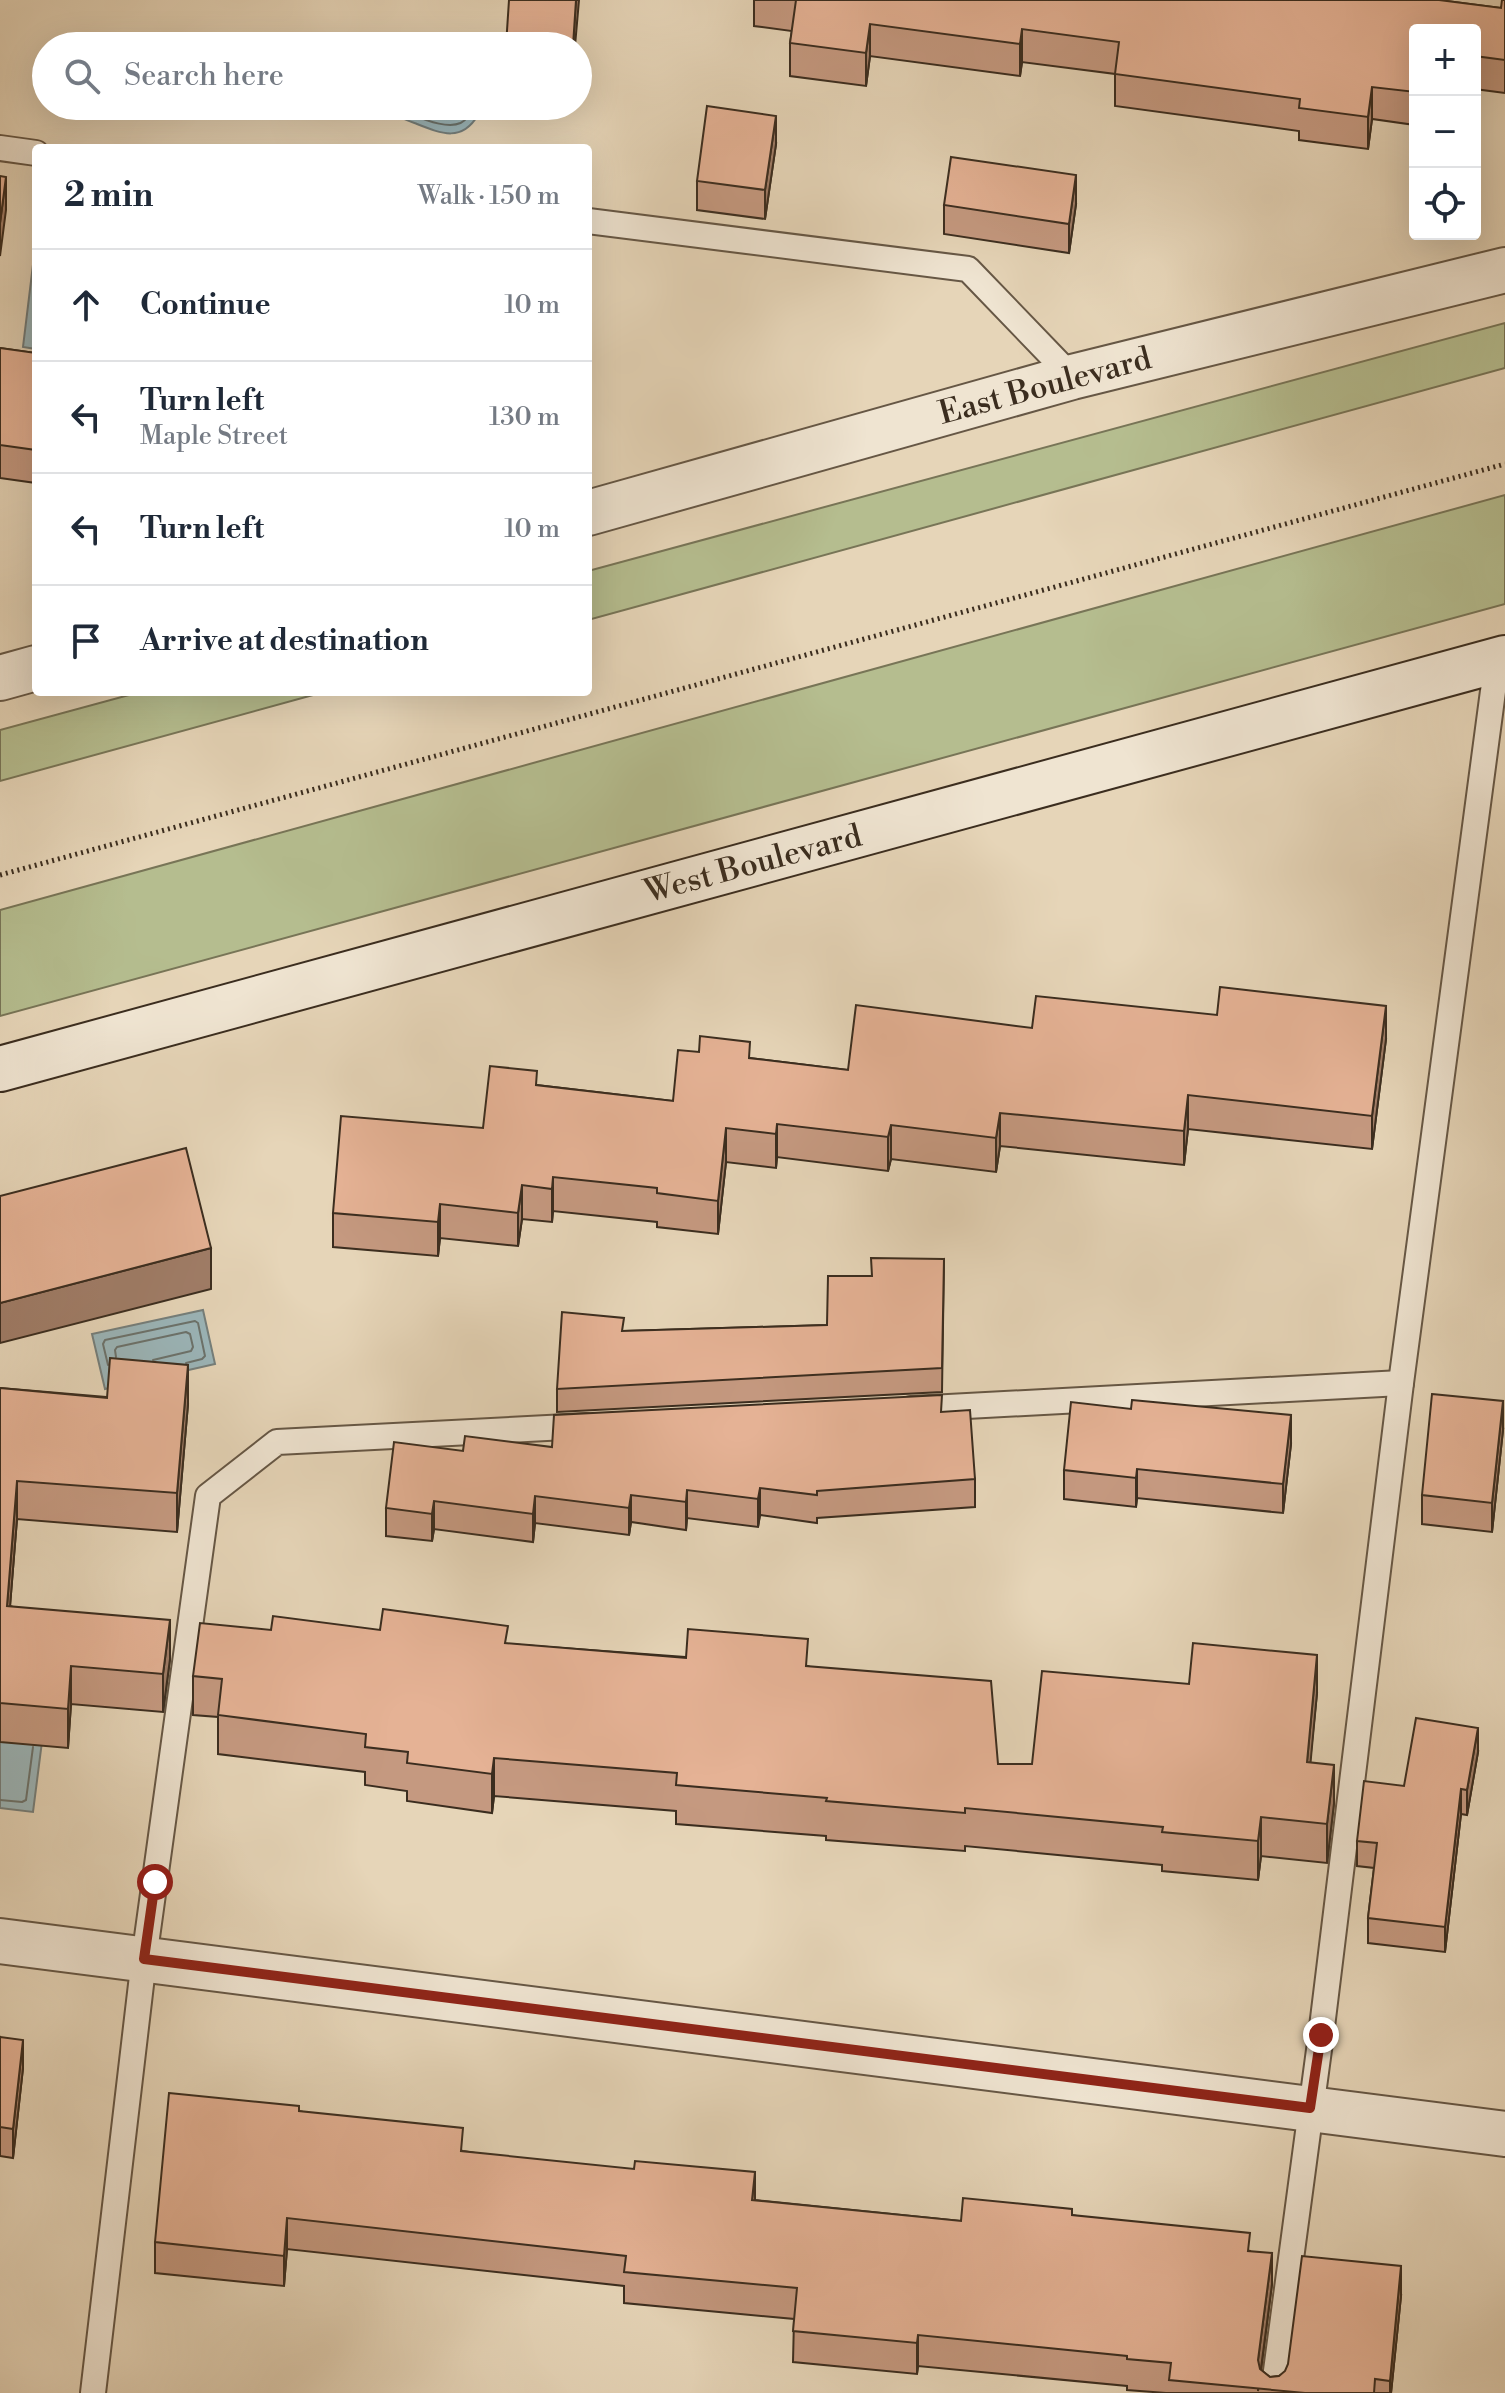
<!DOCTYPE html>
<html lang="en">
<head>
<meta charset="utf-8">
<style>
	body { margin:0; font-family:"Libre Bodoni",serif; background:#f6f6f7; color:#1f2937 }
	.controls { position:absolute; right:24px; top:24px; display:grid; overflow:hidden; border-radius:8px; box-shadow:0 8px 32px #0002 }
	.controls button { width:72px; height:72px; display:grid; place-items:center; padding:0; border:0; border-bottom:2px solid #e0e1e3; background:#fff; color:#1f2937; font:40px sans-serif }
	.stop { position:absolute; width:24px; height:24px; margin:-18px; border:6px solid #8f2418; border-radius:50%; background:#fff }
	.stop.end { background:#8f2418; border-color:#fff; box-shadow:0 2px 8px #0008 }
	.list { margin:0; padding:0; list-style:none }
	h2 { display:flex; justify-content:space-between; align-items:center; height:104px; margin:0; padding:0 32px; font-size:34px }
	h2 small { font-size:26px; font-weight:400; color:#747a83 }
	.list li { display:grid; grid-template-columns:52px 1fr auto; gap:24px; align-items:center; box-sizing:border-box; height:112px; padding:0 32px; border-top:2px solid #e0e1e3 }
	.list b { display:block; font-size:30px; white-space:nowrap }
	.list p { margin:0; font-size:26px; white-space:nowrap; color:#747a83 }
	.list em { font-size:26px; font-style:normal; color:#747a83 }
	.icon { flex:none; width:44px; height:44px; fill:none; stroke:currentColor; stroke-width:2; stroke-linecap:round; stroke-linejoin:round }
	.map { position:relative; flex:none; width:1505px; height:2393px; overflow:hidden }
	.search { position:absolute; background:#fff; box-shadow:0 8px 32px #0002; left:32px; top:32px; width:560px; height:88px; display:flex; align-items:center; gap:20px; box-sizing:border-box; padding:0 28px; border-radius:44px; color:#747a83; font-size:30px }
	.panel { position:absolute; background:#fff; box-shadow:0 8px 32px #0002; left:32px; top:144px; width:560px; height:552px; border-radius:8px }
	.map>svg:first-child { display:block }
</style>
</head>
<body>
<div class="map">
<svg width="1505" height="2393" viewBox="0 0 1505 2393">
	<rect width="100%" height="100%" fill="#e6d5b8"/>
	<filter id="stains"><feTurbulence type="fractalNoise" baseFrequency=".0025" numOctaves="4"/><feColorMatrix values="0 0 0 0 .2 0 0 0 0 .09 0 0 0 0 .02 0 0 0 .5 -.17"/></filter>
	<radialGradient id="worn" r=".72"><stop offset=".6" stop-color="#630" stop-opacity="0"/><stop offset="1" stop-color="#630" stop-opacity=".3"/></radialGradient>
	<!-- green -->
	<g fill="#b5bd8f" stroke="#787557" stroke-width="2">
		<path d="M1505 323V368L588 620V571Z"/>
		<path d="M1505 495V604L0 1016V910Z"/>
		<path d="M140 692H324L0 781V730Z"/>
	</g>
	<!-- water -->
	<g fill="#9bb6ba" stroke="#757f7c" stroke-width="2">
		<path d="M385 106H477L478 115C462 142 442 134 417 124 404 119 395 116 385 106Z"/>
		<path d="M36 240V349L23 347Z"/>
		<path d="M203 1310 215 1364 105 1389 92 1334Z"/>
		<path d="M51 1671 33 1812 0 1808V1698Z"/>
	</g>
	<g fill="none" stroke-linecap="round" stroke-linejoin="round">
		<!-- shore -->
		<g stroke="#6b726c" stroke-width="2">
			<path d="M396 106C411 116 471 143 469 106"/>
			<path d="M116 1357 115 1350 117 1347 186 1332 190 1334 193 1347 191 1351 153 1360"/>
			<path d="M108 1365 103 1344 105 1340 195 1321 198 1323 205 1356 202 1359 186 1363"/>
			<path d="M0 1800 22 1802 26 1800 33 1747"/>
		</g>
		<defs>
			<g id="lane">
				<path d="M0 148 36 153"/>
				<path d="M588 221 968 269 1072 377"/>
				<path d="M911 1409 1401 1383"/>
				<path d="M93 2393 144 1959 208 1496 277 1442 586 1426"/>
				<path d="M1273 2393 1321 2035 1401 1383 1497 661"/>
			</g>
			<g id="street">
				<path d="M588 513 1072 377 1505 270"/>
				<path d="M0 678 36 668"/>
				<path d="M0 1941 1505 2134"/>
			</g>
			<path id="secondary" d="M0 1069 1505 658"/>
		</defs>
		<!-- lane casing -->
		<use href="#lane" stroke="#665745" stroke-width="28"/>
		<!-- street casing -->
		<use href="#street" stroke="#665745" stroke-width="48"/>
		<!-- secondary casing -->
		<use href="#secondary" stroke="#3b2d1f" stroke-width="48"/>
		<!-- path -->
		<path stroke="#3b2d1f" stroke-width="5" stroke-dasharray="2 4" stroke-linecap="butt" d="M0 875 1505 464"/>
		<!-- lane -->
		<use href="#lane" stroke="#efe4d1" stroke-width="24"/>
		<!-- street -->
		<use href="#street" stroke="#efe4d1" stroke-width="44"/>
		<!-- secondary -->
		<use href="#secondary" stroke="#efe4d1" stroke-width="44"/>
	</g>
	<!-- wall -->
	<g fill="#c59980" stroke="#3b2d1f" stroke-width="2">
		<path d="M754 0H1439L1501 8 1505 0V93L1475 89V30H1415V125L1372 119 1368 149 1299 140V131L1115 106V74L1022 62 1020 76 870 56 866 86 790 76V43L792 31 754 26Z"/>
		<path d="M543 106H570V108Z"/>
		<path d="M776 144 765 219 697 210V181Z"/>
		<path d="M1076 204 1069 253 944 234V205Z"/>
		<path d="M0 348 36 353V483L0 478Z"/>
		<path d="M1032 1028 1386 1039 1372 1149 1188 1129 1184 1165 1000 1146 996 1172 891 1159 888 1171 777 1157 776 1168 726 1162 718 1234 657 1227V1222L553 1211 552 1222 522 1219 518 1246 440 1238 438 1256 333 1247V1213L483 1128 537 1085 673 1101 750 1058 848 1070Z"/>
		<path d="M944 1259 942 1392 557 1412V1389L624 1331 827 1325 871 1276Z"/>
		<path d="M0 1388 188 1404 177 1532 17 1519 10 1606 170 1659 163 1712 71 1704 68 1748 0 1742Z"/>
		<path d="M942 1412 975 1479V1507L817 1518V1523L760 1515 758 1527 687 1518 686 1530 631 1522 629 1535 535 1523 533 1542 434 1529 432 1541 386 1536V1508L552 1447Z"/>
		<path d="M1503 1430 1492 1532 1422 1524V1495Z"/>
		<path d="M1291 1444 1283 1513 1137 1498 1136 1507 1064 1499V1470Z"/>
		<path d="M271 1630H380L508 1644 808 1666 998 1764H1032L1189 1684 1317 1693 1310 1762 1334 1803 1327 1863 1261 1856 1258 1880 1162 1871V1865L965 1846V1851L826 1840V1836L676 1824V1811L494 1796 492 1813 407 1801V1791L365 1785V1772L218 1754V1717L193 1715V1676Z"/>
		<path d="M1478 1752 1467 1815 1461 1814 1445 1952 1368 1943V1918L1374 1868 1357 1866V1841L1404 1786Z"/>
		<path d="M0 2037 23 2068 13 2158 0 2156Z"/>
		<path d="M299 2111 463 2151 755 2200 961 2221 1072 2215 1250 2251 1272 2284 1261 2370 1270 2377 1279 2376 1401 2296 1391 2393H1166L1127 2390V2386L918 2366 917 2374 793 2362 794 2319 624 2303V2286L287 2249 284 2286 155 2273V2242Z"/>
	</g>
	<!-- shaded-wall -->
	<g fill="#a07d68" stroke="#3b2d1f" stroke-width="2">
		<path d="M576 0H579L575 46H573Z"/>
		<path d="M870 24V56L866 86V53Z"/>
		<path d="M1022 29V62L1020 76V44Z"/>
		<path d="M1372 87V119L1368 149V117Z"/>
		<path d="M776 116V144L765 219V190Z"/>
		<path d="M1076 175V204L1069 253V224Z"/>
		<path d="M6 177V210L0 256V223Z"/>
		<path d="M1386 1006V1039L1372 1149V1116Z"/>
		<path d="M1188 1095V1129L1184 1165V1131Z"/>
		<path d="M1000 1113V1146L996 1172V1138Z"/>
		<path d="M777 1124V1157L776 1168V1134Z"/>
		<path d="M891 1125V1159L888 1171V1137Z"/>
		<path d="M726 1128V1162L718 1234V1201Z"/>
		<path d="M553 1177V1211L552 1222V1189Z"/>
		<path d="M522 1185V1219L518 1246V1213Z"/>
		<path d="M440 1204V1238L438 1256V1222Z"/>
		<path d="M211 1248V1289L0 1343V1303Z"/>
		<path d="M188 1365V1404L177 1532V1493Z"/>
		<path d="M1503 1401V1430L1492 1532V1503Z"/>
		<path d="M1291 1415V1444L1283 1513V1484Z"/>
		<path d="M1137 1469V1498L1136 1507V1478Z"/>
		<path d="M17 1481V1519L7 1644V1606Z"/>
		<path d="M760 1488V1515L758 1527V1499Z"/>
		<path d="M687 1490V1518L686 1530V1502Z"/>
		<path d="M631 1495V1522L629 1535V1508Z"/>
		<path d="M535 1496V1523L533 1542V1514Z"/>
		<path d="M434 1501V1529L432 1541V1514Z"/>
		<path d="M170 1620V1659L163 1712V1674Z"/>
		<path d="M1317 1655V1693L1307 1800V1762Z"/>
		<path d="M71 1666V1704L68 1748V1709Z"/>
		<path d="M1478 1728V1752L1467 1815V1790Z"/>
		<path d="M494 1758V1796L492 1813V1774Z"/>
		<path d="M1334 1765V1803L1327 1863V1824Z"/>
		<path d="M1461 1789V1814L1445 1952V1927Z"/>
		<path d="M1261 1817V1856L1258 1880V1841Z"/>
		<path d="M23 2040V2068L13 2158V2129Z"/>
		<path d="M755 2172V2203L752 2200Z"/>
		<path d="M287 2218V2249L284 2286V2256Z"/>
		<path d="M1272 2253V2284L1258 2391V2360Z"/>
		<path d="M1401 2266V2296L1391 2393H1390V2381Z"/>
		<path d="M918 2335V2366L917 2374V2343Z"/>
	</g>
	<!-- building -->
	<g fill="#e5b295" stroke="#3b2d1f" stroke-width="2">
		<path d="M509 0H576L573 46H506Z"/>
		<path d="M796 0H1439L1501 8 1502 0H1505V60L1475 56V30H1415V92L1372 87 1368 117 1299 108 1300 99 1115 74 1119 42 1022 29 1020 44 870 24 866 53 790 43Z"/>
		<path d="M707 106 776 116 765 190 697 181Z"/>
		<path d="M951 157 1076 175 1069 224 944 205Z"/>
		<path d="M0 176 6 177 0 223Z"/>
		<path d="M0 348 36 353V450L0 445Z"/>
		<path d="M1220 987 1386 1006 1372 1116 1188 1095 1184 1131 1000 1113 996 1138 891 1125 888 1137 777 1124 776 1134 726 1128 718 1201 657 1193V1188L553 1177 552 1189 522 1185 518 1213 440 1204 438 1222 333 1213 341 1116 483 1128 490 1066 537 1071 536 1085 673 1101 678 1050 699 1052 700 1036 750 1042 749 1058 848 1070 856 1005 1032 1028 1036 996 1217 1015Z"/>
		<path d="M186 1148 211 1248 0 1303V1196Z"/>
		<path d="M871 1258 944 1259 942 1368 557 1389 562 1312 624 1318 622 1331 827 1325 828 1276H872Z"/>
		<path d="M110 1358 188 1365 177 1493 17 1481 7 1606 170 1620 163 1674 71 1666 68 1709 0 1703V1388L107 1398Z"/>
		<path d="M1432 1394 1503 1401 1492 1503 1422 1495Z"/>
		<path d="M942 1395 941 1412 970 1410 975 1479 817 1491V1495L760 1488 758 1499 687 1490 686 1502 631 1495 629 1508 535 1496 533 1514 434 1501 432 1514 386 1508 394 1442 463 1451 465 1436 552 1447 554 1415Z"/>
		<path d="M1132 1400 1291 1415 1283 1484 1137 1469 1136 1478 1064 1470 1071 1402 1131 1409Z"/>
		<path d="M383 1609 508 1626 505 1643 686 1658 688 1629 808 1639 806 1666 991 1681 998 1764H1032L1042 1671 1189 1684 1193 1643 1317 1655 1307 1762 1334 1765 1327 1824 1261 1817 1258 1841 1162 1832 1163 1827 965 1808V1813L826 1801 827 1798 676 1785 677 1773 494 1758 492 1774 407 1763 408 1752 365 1747 366 1734 218 1715 222 1679 193 1676 200 1623 271 1630 273 1616 380 1630Z"/>
		<path d="M1416 1718 1478 1728 1467 1790 1461 1789 1445 1927 1368 1918 1377 1843 1357 1841 1364 1781 1404 1786Z"/>
		<path d="M0 2037 23 2040 13 2129 0 2127Z"/>
		<path d="M169 2093 299 2106V2111L463 2128 461 2151 634 2169 635 2161 755 2172 752 2200 961 2221 963 2198 1072 2209V2215L1250 2233 1248 2251 1272 2253 1258 2360 1260 2369 1270 2377 1279 2376 1285 2371 1288 2364 1302 2256 1401 2266 1390 2381 1375 2379 1374 2393H1305L1169 2380 1171 2363 1127 2359V2356L918 2335 917 2343 793 2331 797 2288 624 2272 626 2256 287 2218 284 2256 155 2242Z"/>
	</g>
	<g fill="none" stroke-linecap="round" stroke-linejoin="round">
		<!-- route -->
		<path stroke="#8f2418" stroke-width="10" d="M155 1882 144 1959 1310 2108 1321 2035"/>
	</g>
	<g text-anchor="middle" dominant-baseline="central" stroke-width="6" stroke-linejoin="round" paint-order="stroke">
		<!-- street labels -->
		<g font-size="32" fill="#3b2d1f" stroke="#efe4d1">
			<text transform="translate(1045 386) rotate(-15)">East Boulevard</text>
			<text transform="translate(753 864) rotate(-15)">West Boulevard</text>
		</g>
	</g>
	<rect width="100%" height="100%" filter="url(#stains)"/>
	<rect width="100%" height="100%" fill="url(#worn)"/>
</svg>
<div class="controls">
<button>+</button>
<button>−</button>
<button><svg class="icon" aria-label="locate" viewBox="0 0 24 24"><circle cx="12" cy="12" r="6"/><path d="M12 2v4M12 18v4M2 12h4M18 12h4"/></svg></button>
</div>
<div class="stop" style="left:155px;top:1882px"></div>
<div class="stop end" style="left:1321px;top:2035px"></div>
<div class="search"><svg class="icon" aria-label="search" viewBox="0 0 24 24"><circle cx="10" cy="10" r="6"/><path d="M15 15l6 6"/></svg>Search here</div>
<section class="panel">
<h2>2 min<small>Walk · 150 m</small></h2>
<ul class="list">
<li><svg class="icon" aria-label="ahead" viewBox="0 0 24 24"><path d="M12 20V5M6 11l6-6 6 6"/></svg><div><b>Continue</b></div><em>10 m</em></li>
<li><svg class="icon" aria-label="left" viewBox="0 0 24 24"><path d="M17 20v-9H6M10 6l-5 5 5 5"/></svg><div><b>Turn left</b><p>Maple Street</p></div><em>130 m</em></li>
<li><svg class="icon" aria-label="left" viewBox="0 0 24 24"><path d="M17 20v-9H6M10 6l-5 5 5 5"/></svg><div><b>Turn left</b></div><em>10 m</em></li>
<li><svg class="icon" aria-label="arrive" viewBox="0 0 24 24"><path d="M6 21V4h12l-3 4 3 4H6"/></svg><div><b>Arrive at destination</b></div></li>
</ul>
</section>
</div>
</body>
</html>
